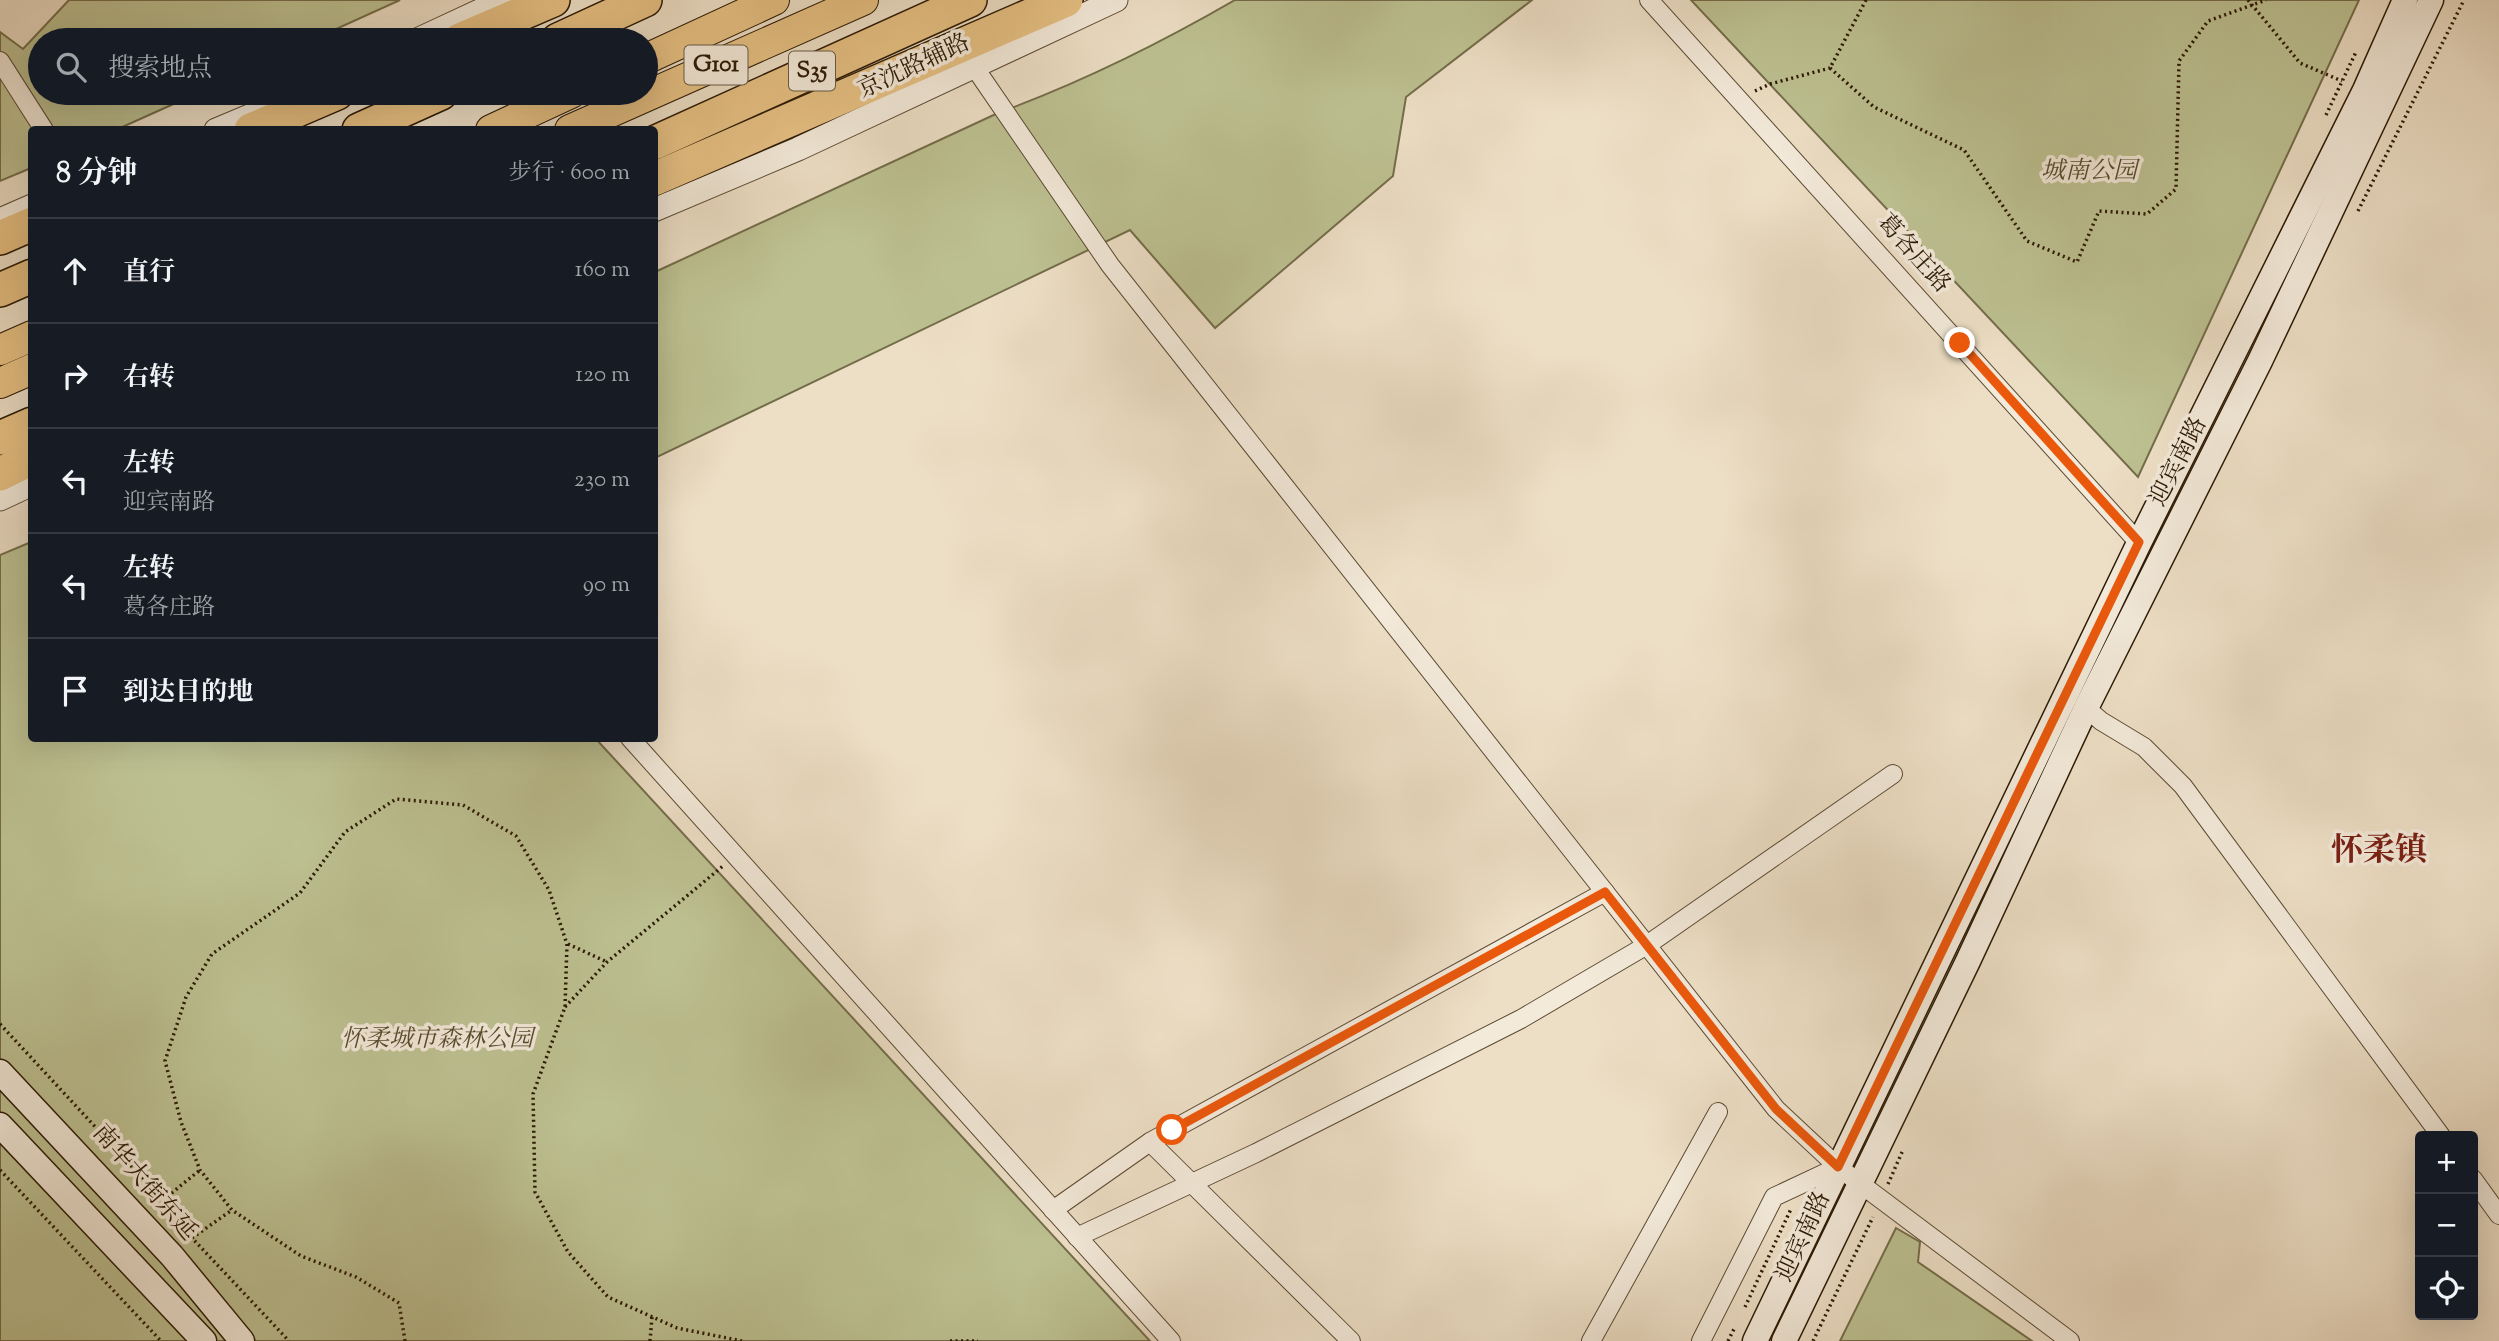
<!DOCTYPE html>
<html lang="zh">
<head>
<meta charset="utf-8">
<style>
	body { margin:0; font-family:"Sorts Mill Goudy","Noto Serif SC",serif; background:#20242c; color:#f1f3f6 }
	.controls { position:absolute; right:21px; bottom:21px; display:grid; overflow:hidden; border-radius:7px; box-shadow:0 7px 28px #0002 }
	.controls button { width:63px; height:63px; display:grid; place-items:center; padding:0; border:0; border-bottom:2px solid #363941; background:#171b24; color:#f1f3f6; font:35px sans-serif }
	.stop { position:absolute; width:21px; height:21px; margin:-16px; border:5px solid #ea580c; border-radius:50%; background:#fff }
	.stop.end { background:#ea580c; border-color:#fff; box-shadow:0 2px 7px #0008 }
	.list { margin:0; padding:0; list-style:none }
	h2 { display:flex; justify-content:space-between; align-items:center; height:91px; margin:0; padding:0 28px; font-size:30px }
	h2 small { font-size:23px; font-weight:400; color:#9ea1a6 }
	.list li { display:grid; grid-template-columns:46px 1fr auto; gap:21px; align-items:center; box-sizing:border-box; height:105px; padding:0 28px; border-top:2px solid #363941 }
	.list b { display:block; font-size:26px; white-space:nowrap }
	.list p { margin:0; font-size:23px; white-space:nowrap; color:#9ea1a6 }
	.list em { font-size:23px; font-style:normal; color:#9ea1a6 }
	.icon { flex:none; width:38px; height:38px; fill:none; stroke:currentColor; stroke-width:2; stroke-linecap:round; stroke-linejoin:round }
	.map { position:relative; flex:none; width:2499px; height:1341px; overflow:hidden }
	.search { position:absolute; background:#171b24; box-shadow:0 7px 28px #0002; left:28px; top:28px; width:630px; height:77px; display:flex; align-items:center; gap:18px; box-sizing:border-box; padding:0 24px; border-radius:38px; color:#9ea1a6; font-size:26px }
	.panel { position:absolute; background:#171b24; box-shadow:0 7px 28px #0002; left:28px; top:126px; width:630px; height:616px; border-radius:7px }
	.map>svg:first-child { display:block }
</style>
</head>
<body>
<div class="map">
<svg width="2499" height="1341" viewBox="0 0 2499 1341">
	<rect width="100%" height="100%" fill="#eddfc6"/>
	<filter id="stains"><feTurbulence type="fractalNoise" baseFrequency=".00286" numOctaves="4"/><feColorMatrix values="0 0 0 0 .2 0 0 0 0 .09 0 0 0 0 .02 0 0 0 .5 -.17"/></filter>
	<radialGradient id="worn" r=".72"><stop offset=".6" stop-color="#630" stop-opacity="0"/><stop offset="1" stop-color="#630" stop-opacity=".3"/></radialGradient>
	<!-- green -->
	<g fill="#bdc192" stroke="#746d4a" stroke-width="2">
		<path d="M69 0H400L312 40H40V93H198L118 129 32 130 31 168 0 181V32L23 49Z"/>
		<path d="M1235 0H1532L1406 97 1393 176 1215 328 1130 230 655 458V272L998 113C1080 83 1159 44 1235 0Z"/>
		<path d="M1691 0H2359L2138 477Z"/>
		<path d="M31 542 32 738 596 739 1150 1341H0V555Z"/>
		<path d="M1896 1228 1920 1242 1918 1262 2032 1341H1840Z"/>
	</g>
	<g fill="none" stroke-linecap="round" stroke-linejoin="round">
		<defs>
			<g id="minor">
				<path d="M1649 0 2139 543"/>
				<path d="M0 61 44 130"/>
				<path d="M975 68 1110 265 1776 1109 1838 1167 2070 1341"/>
				<path d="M2086 708 2101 721 2144 747 2183 786 2441 1136"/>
				<path d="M630 738 1171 1341"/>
				<path d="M1150 1142 1351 1341"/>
				<path d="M2473 1179 2499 1215"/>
				<path d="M1053 1210 1150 1142 1605 892"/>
				<path d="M1077 1237 1256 1153 1521 1019 1647 945 1893 774"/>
				<path d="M1591 1341 1718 1112"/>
				<path d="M1701 1341 1774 1197 1838 1167"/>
			</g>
			<g id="tertiary">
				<path d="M417 40 503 0"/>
				<path d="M216 130 266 109"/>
				<path d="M654 210 798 149 1116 0"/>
				<path d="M0 220 32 206"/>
				<path d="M0 499 32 484"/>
			</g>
			<g id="secondary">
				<path d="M0 1072 172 1256 242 1341"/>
				<path d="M0 1125 204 1341"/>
				<path d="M1755 1341 2139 543 2365 90 2405 0"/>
				<path d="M1784 1341 1968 961 2086 708 2260 361 2431 0"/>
			</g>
			<g id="trunk">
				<path d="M646 59 774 0"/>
				<path d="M491 130 571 93"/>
				<path d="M570 130 863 0"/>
				<path d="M0 350 32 336"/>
				<path d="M0 383 32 369"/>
			</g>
			<g id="motorway">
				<path d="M460 40 553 0"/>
				<path d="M558 40 645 0"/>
				<path d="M251 130 337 93"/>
				<path d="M359 130 441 93"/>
				<path d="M654 143 970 0"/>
				<path d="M654 179 1066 0"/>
				<path d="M0 238 32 224"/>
				<path d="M0 290 32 276"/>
				<path d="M0 438 32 424"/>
				<path d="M0 474 32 458"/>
			</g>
		</defs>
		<!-- minor casing -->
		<use href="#minor" stroke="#5c4a34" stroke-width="20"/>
		<!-- tertiary casing -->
		<use href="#tertiary" stroke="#5c4a34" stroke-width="25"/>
		<!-- secondary casing -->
		<use href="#secondary" stroke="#2b1903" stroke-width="27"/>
		<!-- trunk casing -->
		<use href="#trunk" stroke="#2b1903" stroke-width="32"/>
		<!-- motorway casing -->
		<use href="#motorway" stroke="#2b1903" stroke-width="36"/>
		<!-- path -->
		<g stroke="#2b1903" stroke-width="3.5" stroke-dasharray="2 3.5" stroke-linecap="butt">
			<path d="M1866 0 1830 68 1874 107 1964 150 2027 241 2077 262 2099 211 2147 214 2176 189 2179 61 2208 21 2266 0"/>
			<path d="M2248 0 2300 63 2342 81"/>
			<path d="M1755 91 1770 84 1830 68"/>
			<path d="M2326 115 2356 52"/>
			<path d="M2358 211 2464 0"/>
			<path d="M568 944 607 962"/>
			<path d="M565 1007 607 962 723 866"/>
			<path d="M0 1024 163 1200 192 1238 289 1341"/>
			<path d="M0 1170 161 1341"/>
			<path d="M1888 1184 1903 1150"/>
			<path d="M163 1200 200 1170"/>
			<path d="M192 1238 232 1210"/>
			<path d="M1745 1307 1791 1209"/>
			<path d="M405 1341 399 1303 356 1277 301 1256 232 1210 200 1170 181 1122 165 1061 186 997 212 954 300 893 345 832 396 799 463 805 516 836 549 890 567 944 565 1007 533 1094 535 1192 568 1252 608 1297 677 1328 742 1341"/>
			<path d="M650 1341 652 1317"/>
			<path d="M950 1341H978"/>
			<path d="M1728 1341 1734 1329"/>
			<path d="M1813 1341 1873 1217"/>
		</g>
		<!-- minor -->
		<use href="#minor" stroke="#f3eada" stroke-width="18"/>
		<!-- tertiary -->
		<use href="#tertiary" stroke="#f3eada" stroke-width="23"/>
		<!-- secondary -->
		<use href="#secondary" stroke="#f3eada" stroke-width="24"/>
		<!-- trunk -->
		<use href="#trunk" stroke="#e6c083" stroke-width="30"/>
		<!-- motorway -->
		<use href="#motorway" stroke="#e6c083" stroke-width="33"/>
	</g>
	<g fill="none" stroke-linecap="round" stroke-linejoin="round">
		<!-- route -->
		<path stroke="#ea580c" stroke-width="9" d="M1172 1130 1605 892 1776 1109 1838 1167 2139 542 1960 343"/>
	</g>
	<g text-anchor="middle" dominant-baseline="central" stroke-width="7" stroke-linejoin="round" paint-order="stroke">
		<!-- shield labels -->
		<g fill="#f3eada" stroke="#675844" stroke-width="2">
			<rect x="684.5" y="45.5" width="63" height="39" rx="5"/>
			<rect x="789" y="51.5" width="46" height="39" rx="5"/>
		</g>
		<g font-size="23" font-weight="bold" fill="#2b1903">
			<text x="716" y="65">G101</text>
			<text x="812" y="71">S35</text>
		</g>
		<!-- street labels -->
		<g font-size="24" fill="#2b1903" stroke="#f3eada">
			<text transform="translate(914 67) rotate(-25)">京沈路辅路</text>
			<text transform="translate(1913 254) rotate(48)">葛各庄路</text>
			<text transform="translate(2179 462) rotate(-63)">迎宾南路</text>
			<text transform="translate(144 1183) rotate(49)">南华大街东延</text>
			<text transform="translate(1804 1237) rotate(-65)">迎宾南路</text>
		</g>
		<!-- park labels -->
		<g font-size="24" font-style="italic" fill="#574b2e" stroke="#f3eada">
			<text x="2089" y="172">城南公园</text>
			<text x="437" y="1040">怀柔城市森林公园</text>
		</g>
		<!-- district labels -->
		<g font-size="32" font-weight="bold" fill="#7a1f14" stroke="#f3eada">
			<text x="2379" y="852">怀柔镇</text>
		</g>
	</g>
	<rect width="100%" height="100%" filter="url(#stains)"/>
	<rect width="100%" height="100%" fill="url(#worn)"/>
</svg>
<div class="controls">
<button>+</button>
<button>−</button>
<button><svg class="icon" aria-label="locate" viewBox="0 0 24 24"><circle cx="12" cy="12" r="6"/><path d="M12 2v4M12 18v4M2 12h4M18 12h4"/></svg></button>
</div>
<div class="stop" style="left:1172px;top:1130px"></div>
<div class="stop end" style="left:1960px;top:343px"></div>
<div class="search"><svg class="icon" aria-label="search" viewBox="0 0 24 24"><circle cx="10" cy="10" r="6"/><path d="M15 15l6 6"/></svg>搜索地点</div>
<section class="panel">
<h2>8 分钟<small>步行 · 600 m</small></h2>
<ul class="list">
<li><svg class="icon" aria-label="ahead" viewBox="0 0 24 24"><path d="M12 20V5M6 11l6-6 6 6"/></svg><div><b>直行</b></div><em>160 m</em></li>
<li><svg class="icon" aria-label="right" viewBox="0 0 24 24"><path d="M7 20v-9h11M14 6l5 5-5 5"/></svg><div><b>右转</b></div><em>120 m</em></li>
<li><svg class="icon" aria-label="left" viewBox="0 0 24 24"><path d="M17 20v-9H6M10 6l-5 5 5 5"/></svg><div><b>左转</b><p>迎宾南路</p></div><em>230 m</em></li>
<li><svg class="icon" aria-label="left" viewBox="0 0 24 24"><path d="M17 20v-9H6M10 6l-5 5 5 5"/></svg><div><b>左转</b><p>葛各庄路</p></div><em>90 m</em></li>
<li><svg class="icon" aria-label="arrive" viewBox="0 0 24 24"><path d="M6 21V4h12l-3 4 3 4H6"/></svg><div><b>到达目的地</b></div></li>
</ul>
</section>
</div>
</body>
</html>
